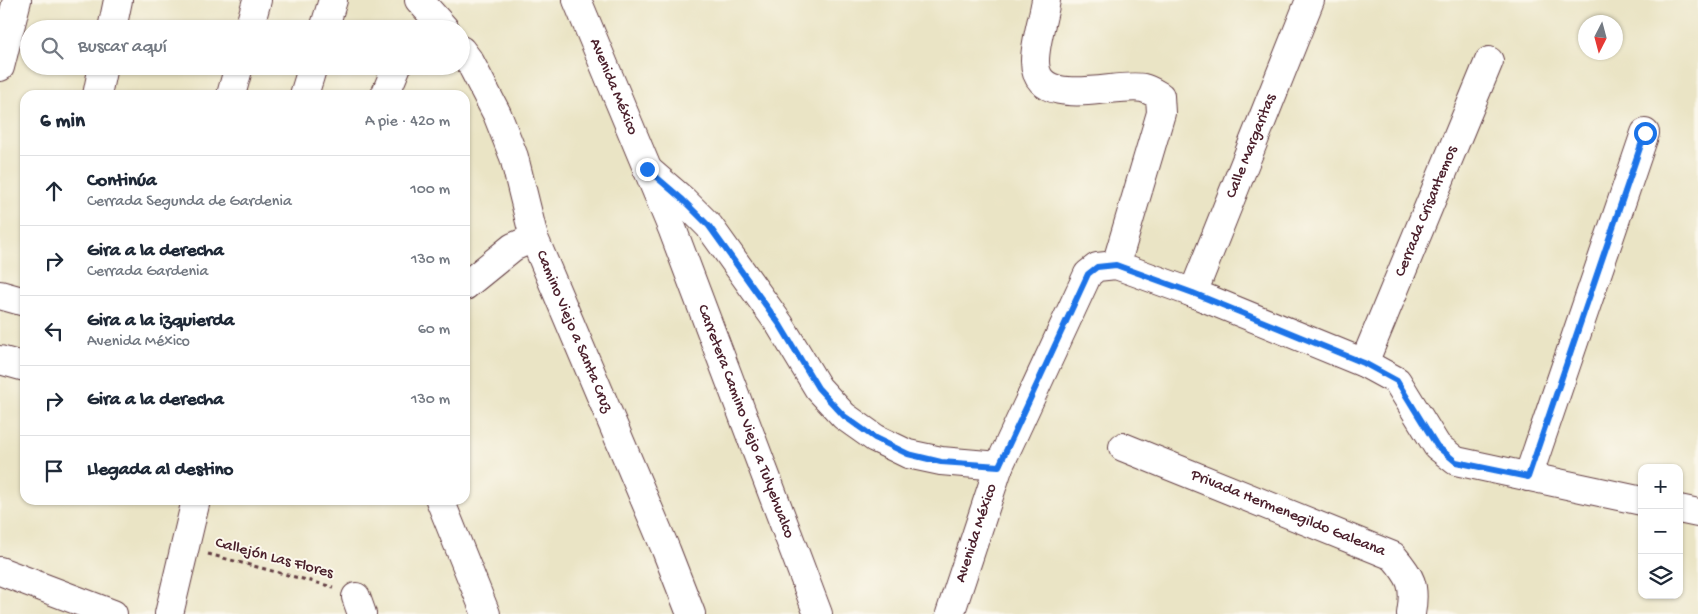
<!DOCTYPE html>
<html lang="es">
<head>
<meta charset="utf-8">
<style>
	body { margin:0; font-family:"Gochi Hand",sans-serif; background:#f6f6f7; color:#1f2937 }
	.controls { position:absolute; right:15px; bottom:15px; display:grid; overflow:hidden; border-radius:10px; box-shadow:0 1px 4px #0004 }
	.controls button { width:45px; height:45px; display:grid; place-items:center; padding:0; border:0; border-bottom:1px solid #e0e1e3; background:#fff; color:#1f2937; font:25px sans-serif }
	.compass { position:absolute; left:1578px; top:15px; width:45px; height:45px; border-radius:50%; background:#fff; box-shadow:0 1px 4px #0004; rotate:186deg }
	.stop { position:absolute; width:15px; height:15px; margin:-11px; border:4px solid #1a73e8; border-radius:50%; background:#fff }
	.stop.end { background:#1a73e8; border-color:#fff; box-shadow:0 1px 5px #0008 }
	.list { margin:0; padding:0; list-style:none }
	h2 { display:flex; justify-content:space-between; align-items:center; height:65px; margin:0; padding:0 20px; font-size:21px }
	h2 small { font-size:16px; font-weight:400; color:#747a83 }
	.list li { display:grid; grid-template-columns:32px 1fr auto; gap:15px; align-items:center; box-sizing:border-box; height:70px; padding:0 20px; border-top:1px solid #e0e1e3 }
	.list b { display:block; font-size:19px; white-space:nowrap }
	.list p { margin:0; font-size:16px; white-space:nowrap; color:#747a83 }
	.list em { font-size:16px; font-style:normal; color:#747a83 }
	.icon { flex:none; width:28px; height:28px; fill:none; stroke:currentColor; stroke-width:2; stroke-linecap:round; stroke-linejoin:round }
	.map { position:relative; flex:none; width:1698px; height:614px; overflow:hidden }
	.search { position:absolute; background:#fff; box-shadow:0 1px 4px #0004; left:20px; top:20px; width:450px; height:55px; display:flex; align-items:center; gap:12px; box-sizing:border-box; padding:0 18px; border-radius:28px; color:#747a83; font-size:19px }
	.panel { position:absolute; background:#fff; box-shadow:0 1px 4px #0004; left:20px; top:90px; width:450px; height:415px; border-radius:15px }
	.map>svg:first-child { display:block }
</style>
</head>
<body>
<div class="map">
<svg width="1698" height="614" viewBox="0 0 1698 614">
	<rect width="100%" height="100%" fill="#fbf7ec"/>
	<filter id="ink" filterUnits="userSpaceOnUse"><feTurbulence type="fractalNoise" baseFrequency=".02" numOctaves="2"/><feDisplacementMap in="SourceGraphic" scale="10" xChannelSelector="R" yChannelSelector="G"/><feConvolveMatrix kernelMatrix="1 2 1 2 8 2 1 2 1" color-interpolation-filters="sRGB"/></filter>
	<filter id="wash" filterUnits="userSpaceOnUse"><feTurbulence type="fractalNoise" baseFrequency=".0096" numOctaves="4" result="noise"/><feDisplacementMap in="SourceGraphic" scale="20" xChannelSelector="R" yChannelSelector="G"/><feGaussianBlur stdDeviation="1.12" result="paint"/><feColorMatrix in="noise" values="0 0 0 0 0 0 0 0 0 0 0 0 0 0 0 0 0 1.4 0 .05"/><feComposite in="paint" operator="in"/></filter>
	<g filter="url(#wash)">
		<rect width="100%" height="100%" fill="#eae4c5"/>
	</g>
	<g filter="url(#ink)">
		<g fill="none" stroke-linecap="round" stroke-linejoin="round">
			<defs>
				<g id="street">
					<path d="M419 0 445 29"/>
					<path d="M1046 0C1043 19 1035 42 1035 61 1035 112 1116 82 1143 88 1148 89 1155 93 1160 96L1161 113 1116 265"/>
					<path d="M112 29 118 0"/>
					<path d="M249 29 257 0"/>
					<path d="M324 29 333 0"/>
					<path id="s1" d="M461 50 470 62 497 114 514 157 534 238 666 550 691 614"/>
					<path d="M0 67 17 0"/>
					<path d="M97 95 103 66"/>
					<path d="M231 95 239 66"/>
					<path d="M304 95 313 66"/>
					<path d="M385 95 397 66"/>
					<path d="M647 169 683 200 709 226 780 325 818 388 844 416 875 438 908 454 941 461 999 466"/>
					<path d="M465 286 513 247 534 238"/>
					<path id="s2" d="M1193 293 1310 0"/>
					<path d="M0 295 25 302"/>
					<path d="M0 360 25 367"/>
					<path id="s3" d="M1364 363 1489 61"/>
					<path id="s4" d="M1123 447 1393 556C1411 577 1416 585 1411 614"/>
					<path d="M1528 477 1645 133"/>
					<path d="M440 500 486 614"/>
					<path d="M1679 509 1698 513"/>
					<path d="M0 571 113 614"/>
					<path d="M356 597 362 614"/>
					<path d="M169 614 196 500"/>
					<path id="s5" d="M950 614 999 466 1088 274 1097 267 1116 265 1193 293 1364 363 1397 381 1437 446 1456 461 1642 501"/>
				</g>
				<g id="secondary">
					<path id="s6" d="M577 0 672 228 818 614"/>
				</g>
			</defs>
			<!-- street casing -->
			<use href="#street" stroke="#623d42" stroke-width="30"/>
			<!-- secondary casing -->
			<use href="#secondary" stroke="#623d42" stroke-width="30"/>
			<!-- path -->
			<path stroke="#623d42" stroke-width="3" stroke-dasharray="4 4" stroke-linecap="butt" d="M208 554 333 587"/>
			<!-- street -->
			<use href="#street" stroke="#fff" stroke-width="28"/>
			<!-- secondary -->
			<use href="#secondary" stroke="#fff" stroke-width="28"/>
		</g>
	</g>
	<g fill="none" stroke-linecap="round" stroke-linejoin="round" filter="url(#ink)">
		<!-- route -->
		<path stroke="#1a73e8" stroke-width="6" d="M647 169 683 200 709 226 780 325 818 388 844 416 875 438 908 454 941 462 999 466 1088 274 1097 267 1116 265 1193 293 1364 363 1397 381 1437 446 1456 462 1528 477 1645 133"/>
	</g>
	<g text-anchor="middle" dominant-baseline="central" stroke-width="4" stroke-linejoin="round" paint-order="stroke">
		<!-- street labels -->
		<g font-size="16" fill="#4a1f2b" stroke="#fbf7ec">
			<text stroke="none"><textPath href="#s6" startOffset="94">Avenida México</textPath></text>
			<text stroke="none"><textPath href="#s2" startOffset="158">Calle Margaritas</textPath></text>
			<text stroke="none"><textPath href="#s3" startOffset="164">Cerrada Crisantemos</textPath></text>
			<text stroke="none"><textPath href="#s1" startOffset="305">Camino Viejo a Santa Cruz</textPath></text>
			<text stroke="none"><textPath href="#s6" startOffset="454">Carretera Camino Viejo a Tulyehualco</textPath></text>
			<text stroke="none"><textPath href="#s4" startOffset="178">Privada Hermenegildo Galeana</textPath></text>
			<text stroke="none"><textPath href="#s5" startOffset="85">Avenida México</textPath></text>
			<text transform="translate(274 559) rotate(15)">Callejón Las Flores</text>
		</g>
	</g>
</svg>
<div class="controls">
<button>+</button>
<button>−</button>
<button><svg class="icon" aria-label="layers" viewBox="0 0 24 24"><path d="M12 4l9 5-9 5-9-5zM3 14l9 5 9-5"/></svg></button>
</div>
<svg class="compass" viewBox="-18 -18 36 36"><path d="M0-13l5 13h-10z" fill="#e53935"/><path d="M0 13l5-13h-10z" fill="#747a83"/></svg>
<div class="stop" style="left:1645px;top:133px"></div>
<div class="stop end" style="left:647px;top:169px"></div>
<div class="search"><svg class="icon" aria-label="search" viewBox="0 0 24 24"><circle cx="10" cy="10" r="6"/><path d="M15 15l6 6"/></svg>Buscar aquí</div>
<section class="panel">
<h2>6 min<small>A pie · 420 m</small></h2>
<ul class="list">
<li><svg class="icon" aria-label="ahead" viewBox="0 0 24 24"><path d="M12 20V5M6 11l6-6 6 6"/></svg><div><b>Continúa</b><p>Cerrada Segunda de Gardenia</p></div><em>100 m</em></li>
<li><svg class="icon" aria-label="right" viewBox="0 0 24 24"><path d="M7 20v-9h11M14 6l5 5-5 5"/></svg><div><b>Gira a la derecha</b><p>Cerrada Gardenia</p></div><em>130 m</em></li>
<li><svg class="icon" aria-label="left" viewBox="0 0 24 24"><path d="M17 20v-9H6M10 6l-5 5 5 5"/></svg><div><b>Gira a la izquierda</b><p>Avenida México</p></div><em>60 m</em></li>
<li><svg class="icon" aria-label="right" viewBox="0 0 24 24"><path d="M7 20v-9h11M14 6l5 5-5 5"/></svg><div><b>Gira a la derecha</b></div><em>130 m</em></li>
<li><svg class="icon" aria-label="arrive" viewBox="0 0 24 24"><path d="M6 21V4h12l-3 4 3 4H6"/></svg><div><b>Llegada al destino</b></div></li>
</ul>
</section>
</div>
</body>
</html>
